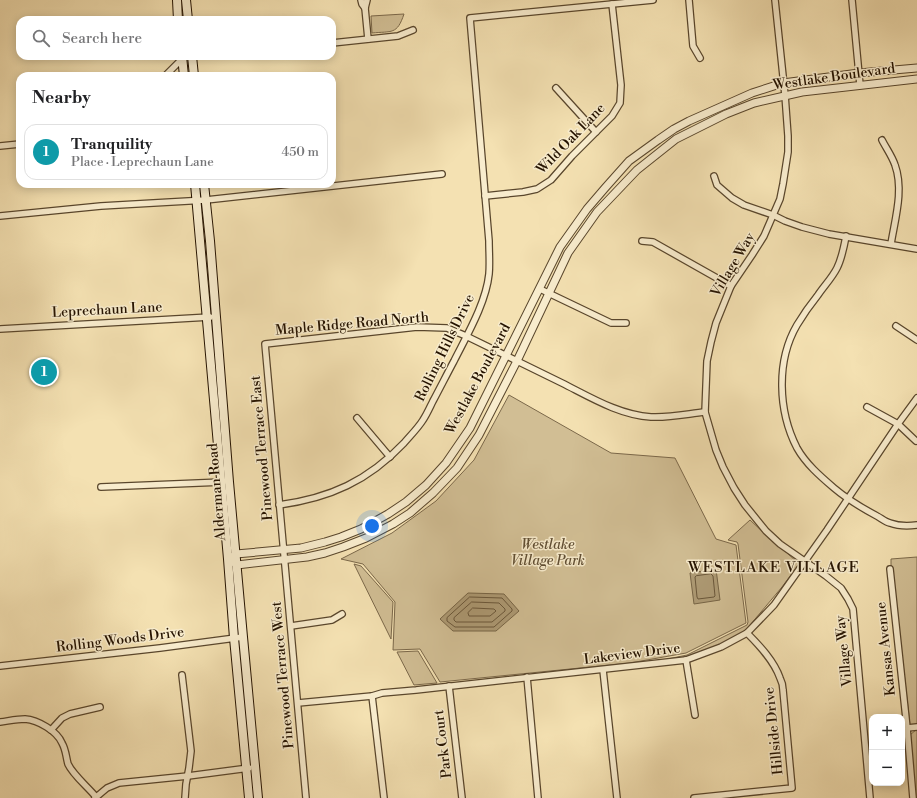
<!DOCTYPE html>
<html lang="en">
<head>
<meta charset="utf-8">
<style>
	body { margin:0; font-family:"Libre Bodoni",serif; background:#f2f2f2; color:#202124 }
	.controls { position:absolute; right:12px; bottom:12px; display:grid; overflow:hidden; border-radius:8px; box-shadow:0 2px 10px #0003 }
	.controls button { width:36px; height:36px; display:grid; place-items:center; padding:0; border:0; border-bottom:1px solid #e0e0e0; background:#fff; color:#202124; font:20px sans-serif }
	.you { position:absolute; left:372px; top:526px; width:14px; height:14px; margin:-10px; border:3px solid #fff; border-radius:50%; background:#1a73e8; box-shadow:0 0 0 6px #1a73e833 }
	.badge { display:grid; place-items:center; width:26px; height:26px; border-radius:50%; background:#8f2418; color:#fff; font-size:13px; font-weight:700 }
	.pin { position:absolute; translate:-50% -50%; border:2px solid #fff; box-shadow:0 1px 4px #0006 }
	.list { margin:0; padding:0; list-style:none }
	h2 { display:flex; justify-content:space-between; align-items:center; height:52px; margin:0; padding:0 16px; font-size:17px }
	h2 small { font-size:13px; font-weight:400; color:#757577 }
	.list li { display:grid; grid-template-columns:26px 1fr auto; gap:12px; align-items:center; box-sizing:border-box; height:56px; margin:0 8px 8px; padding:0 8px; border:1px solid #e0e0e0; border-radius:12px }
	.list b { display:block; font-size:15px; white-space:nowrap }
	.list p { margin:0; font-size:13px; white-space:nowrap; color:#757577 }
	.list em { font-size:13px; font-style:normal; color:#757577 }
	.icon { flex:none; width:22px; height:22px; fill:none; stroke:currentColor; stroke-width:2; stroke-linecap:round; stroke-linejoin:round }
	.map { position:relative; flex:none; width:917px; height:798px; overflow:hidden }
	.search { position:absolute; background:#fff; box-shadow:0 2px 10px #0003; left:16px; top:16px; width:320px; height:44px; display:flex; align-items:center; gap:10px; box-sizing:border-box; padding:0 14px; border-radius:12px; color:#757577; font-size:15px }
	.panel { position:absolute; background:#fff; box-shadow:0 2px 10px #0003; left:16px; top:72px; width:320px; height:116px; border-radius:12px }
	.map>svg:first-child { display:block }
</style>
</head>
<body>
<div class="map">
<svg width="917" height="798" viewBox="0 0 917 798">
	<rect width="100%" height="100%" fill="#f4e1b2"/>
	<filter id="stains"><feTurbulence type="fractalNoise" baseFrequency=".005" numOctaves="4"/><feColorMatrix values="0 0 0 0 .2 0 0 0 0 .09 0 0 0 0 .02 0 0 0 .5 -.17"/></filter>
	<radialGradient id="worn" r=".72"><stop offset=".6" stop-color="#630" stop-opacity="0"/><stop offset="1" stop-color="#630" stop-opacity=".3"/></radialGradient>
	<!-- green -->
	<g fill="#d1be94" stroke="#7b684a">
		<path d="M404 14C397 35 392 31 372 33L371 16Z"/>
		<path d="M509 395 611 453 675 458 716 539 736 545 746 623 686 653 630 663 440 682 420 649 393 650 395 602 363 564 341 559 392 533 436 501 474 460Z"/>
		<path d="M750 520 778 546 786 552 799 564 782 587 745 631 720 645 685 658 658 661 687 655 747 625 748 622 738 544 737 542 728 540Z"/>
		<path d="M917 557V724L910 725 892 566H891V559Z"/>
		<path d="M354 564 361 566 393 602 391 639Z"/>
		<path d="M418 651 437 683 414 685 397 652Z"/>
		<path d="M917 729V798H915L910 735Z"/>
	</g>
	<!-- water -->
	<g fill="#ae9b75" stroke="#776546">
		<path d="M716 569 720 600 694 604 690 573Z"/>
		<path d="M468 593 504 594 519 611 496 631H453L440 619Z"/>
	</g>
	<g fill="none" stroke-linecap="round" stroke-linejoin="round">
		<!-- shore -->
		<g stroke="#6a573a" stroke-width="1">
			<path d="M711 574 713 576 715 596 714 597 698 599 697 597 695 577 696 576Z"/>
			<path d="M470 597 502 598 512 609V611L494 627H455L447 621V618Z"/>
			<path d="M472 602 499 603 505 609V611L492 622H456L454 620V618Z"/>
			<path d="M473 608 494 609 496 611 490 616H469L468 613Z"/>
		</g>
		<defs>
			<g id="minor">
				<path d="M361 0 362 4 365 8"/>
				<path d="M367 0 365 8 368 39"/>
				<path d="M689 0 693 46 700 58"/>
				<path d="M775 0 785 95 788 136V152L783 184 780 199 764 236 752 255 731 286 716 323 711 342 707 361 705 412 716 450 723 467 734 488 745 505 766 531 780 544 826 576 841 588 848 599 853 609 870 798"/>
				<path d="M852 0 860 85"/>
				<path d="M332 43 398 36 413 30"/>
				<path d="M165 76 182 59"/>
				<path d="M556 88 596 132"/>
				<path d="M882 140C886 148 892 156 895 165 904 190 895 219 891 244"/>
				<path d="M0 146 20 144"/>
				<path d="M714 176 717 185 732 198 744 205 773 215 785 221 802 227 829 234 917 249"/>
				<path d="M485 196 523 192 537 189 551 180 572 156 612 116 620 103 621 85 612 4"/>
				<path d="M0 216 101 206 206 200 442 174"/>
				<path d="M846 236C844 247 842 258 837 268 832 278 824 286 818 295 810 305 803 315 797 325 776 361 778 411 797 448 806 464 820 476 834 488 847 499 862 508 877 516 881 518 885 522 890 523 898 526 909 526 917 525"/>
				<path d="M642 241 653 242 731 286"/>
				<path d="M540 289 611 323H626"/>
				<path d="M896 326 917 340"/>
				<path d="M0 329 210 317"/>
				<path d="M867 407 898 424 916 441"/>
				<path d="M357 418 390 457"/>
				<path d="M101 487 223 482"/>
				<path d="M279 505C330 498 368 481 404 443 410 436 418 428 423 420 427 414 430 407 433 401 440 388 447 374 454 361 467 335 486 303 489 274 490 264 489 252 489 241L470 18 653 0"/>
				<path d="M890 569 907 728 913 798"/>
				<path d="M291 626 332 620 342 614"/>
				<path d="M686 660 695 715"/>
				<path d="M0 666 160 648 243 637"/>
				<path d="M603 670 617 798"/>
				<path d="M182 675 191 751 189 768 186 784 185 798"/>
				<path d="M527 677 538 798"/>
				<path d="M449 686 462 798"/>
				<path d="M372 696 384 798"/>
				<path d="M298 703 372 696 382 693 416 690 686 660 721 647 747 633 774 605 827 530 898 424 917 398"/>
				<path d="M0 722C8 721 17 719 25 719 38 720 57 731 62 743 66 750 66 757 68 764 73 775 88 787 96 797"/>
				<path d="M907 728 917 727"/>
				<path d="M51 730 62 718 70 714 100 707"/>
				<path d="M95 798 107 788 119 783 188 776 249 768"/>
				<path d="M306 798 265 344 417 327 447 328 466 336C498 352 530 367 562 383 590 397 619 415 651 417 669 418 687 414 705 412"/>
				<path d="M694 798 792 788 783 690C783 686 782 682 780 678 774 661 760 646 747 633"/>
			</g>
			<g id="tertiary">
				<path d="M232 557 236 554 301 548 325 542 341 537 361 529 388 514 406 502 426 485 446 463 470 428 560 247 587 209 605 188 629 161 658 140 674 129 689 121 752 93 783 83 859 73 917 68"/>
				<path d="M233 562 237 565 307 557 325 553 343 547 366 538 393 524 410 513 433 493 457 468 479 435 517 361 568 253 597 212 637 170 676 139 726 114 754 103 802 92 917 79"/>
			</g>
			<g id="secondary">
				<path d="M177 0 178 20"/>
				<path d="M186 0 188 20"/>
				<path d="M182 56 184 76"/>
				<path d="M192 56 194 76"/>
				<path d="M195 184 228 559 234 638 249 798"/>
				<path d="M204 184 210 241 229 482 243 637 258 798"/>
			</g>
		</defs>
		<!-- minor casing -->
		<use href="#minor" stroke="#59462c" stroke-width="8"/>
		<!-- tertiary casing -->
		<use href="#tertiary" stroke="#59462c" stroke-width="9"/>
		<!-- secondary casing -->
		<use href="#secondary" stroke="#251300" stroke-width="10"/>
		<!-- minor -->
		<use href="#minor" stroke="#f8eccd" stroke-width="5.5"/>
		<!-- tertiary -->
		<use href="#tertiary" stroke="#f8eccd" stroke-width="7"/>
		<!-- secondary -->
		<use href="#secondary" stroke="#f8eccd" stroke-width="8"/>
	</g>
	<g text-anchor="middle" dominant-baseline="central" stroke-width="3" stroke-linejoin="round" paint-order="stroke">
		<!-- street labels -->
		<g font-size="14" fill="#251300" stroke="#f8eccd">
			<text transform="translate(834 77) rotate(-8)">Westlake Boulevard</text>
			<text transform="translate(571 139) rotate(-46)">Wild Oak Lane</text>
			<text transform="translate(733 265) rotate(-59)">Village Way</text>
			<text transform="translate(107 310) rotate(-3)">Leprechaun Lane</text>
			<text transform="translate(352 324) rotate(-5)">Maple Ridge Road North</text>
			<text transform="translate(445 348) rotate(-64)">Rolling Hills Drive</text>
			<text transform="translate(478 379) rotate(-62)">Westlake Boulevard</text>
			<text transform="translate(262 448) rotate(-95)">Pinewood Terrace East</text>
			<text transform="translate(217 492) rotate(-95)">Alderman Road</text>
			<text transform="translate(120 640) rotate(-7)">Rolling Woods Drive</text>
			<text transform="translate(886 649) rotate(-96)">Kansas Avenue</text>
			<text transform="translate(844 651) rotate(-96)">Village Way</text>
			<text transform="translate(632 654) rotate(-7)">Lakeview Drive</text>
			<text transform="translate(283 675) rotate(-95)">Pinewood Terrace West</text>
			<text transform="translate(774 731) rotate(-96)">Hillside Drive</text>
			<text transform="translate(443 744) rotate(-97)">Park Court</text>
		</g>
		<!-- park labels -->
		<g font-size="14" font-style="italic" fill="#614f34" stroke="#f8eccd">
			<text x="548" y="545">Westlake<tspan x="548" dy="16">Village Park</tspan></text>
		</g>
		<!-- neighbourhood labels -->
		<g font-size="15" letter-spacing="1" fill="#251300" stroke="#f8eccd">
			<text x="774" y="567">WESTLAKE VILLAGE</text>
		</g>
	</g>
	<rect width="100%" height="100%" filter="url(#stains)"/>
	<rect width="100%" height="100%" fill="url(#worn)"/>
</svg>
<div class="controls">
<button>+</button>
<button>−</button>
</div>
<div class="you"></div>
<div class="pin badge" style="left:44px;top:372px;background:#0f9aa8">1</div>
<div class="search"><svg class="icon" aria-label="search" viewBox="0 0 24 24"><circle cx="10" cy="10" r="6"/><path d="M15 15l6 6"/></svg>Search here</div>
<section class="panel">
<h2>Nearby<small></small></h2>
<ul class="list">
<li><span class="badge" style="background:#0f9aa8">1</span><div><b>Tranquility</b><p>Place · Leprechaun Lane</p></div><em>450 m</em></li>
</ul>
</section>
</div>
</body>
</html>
